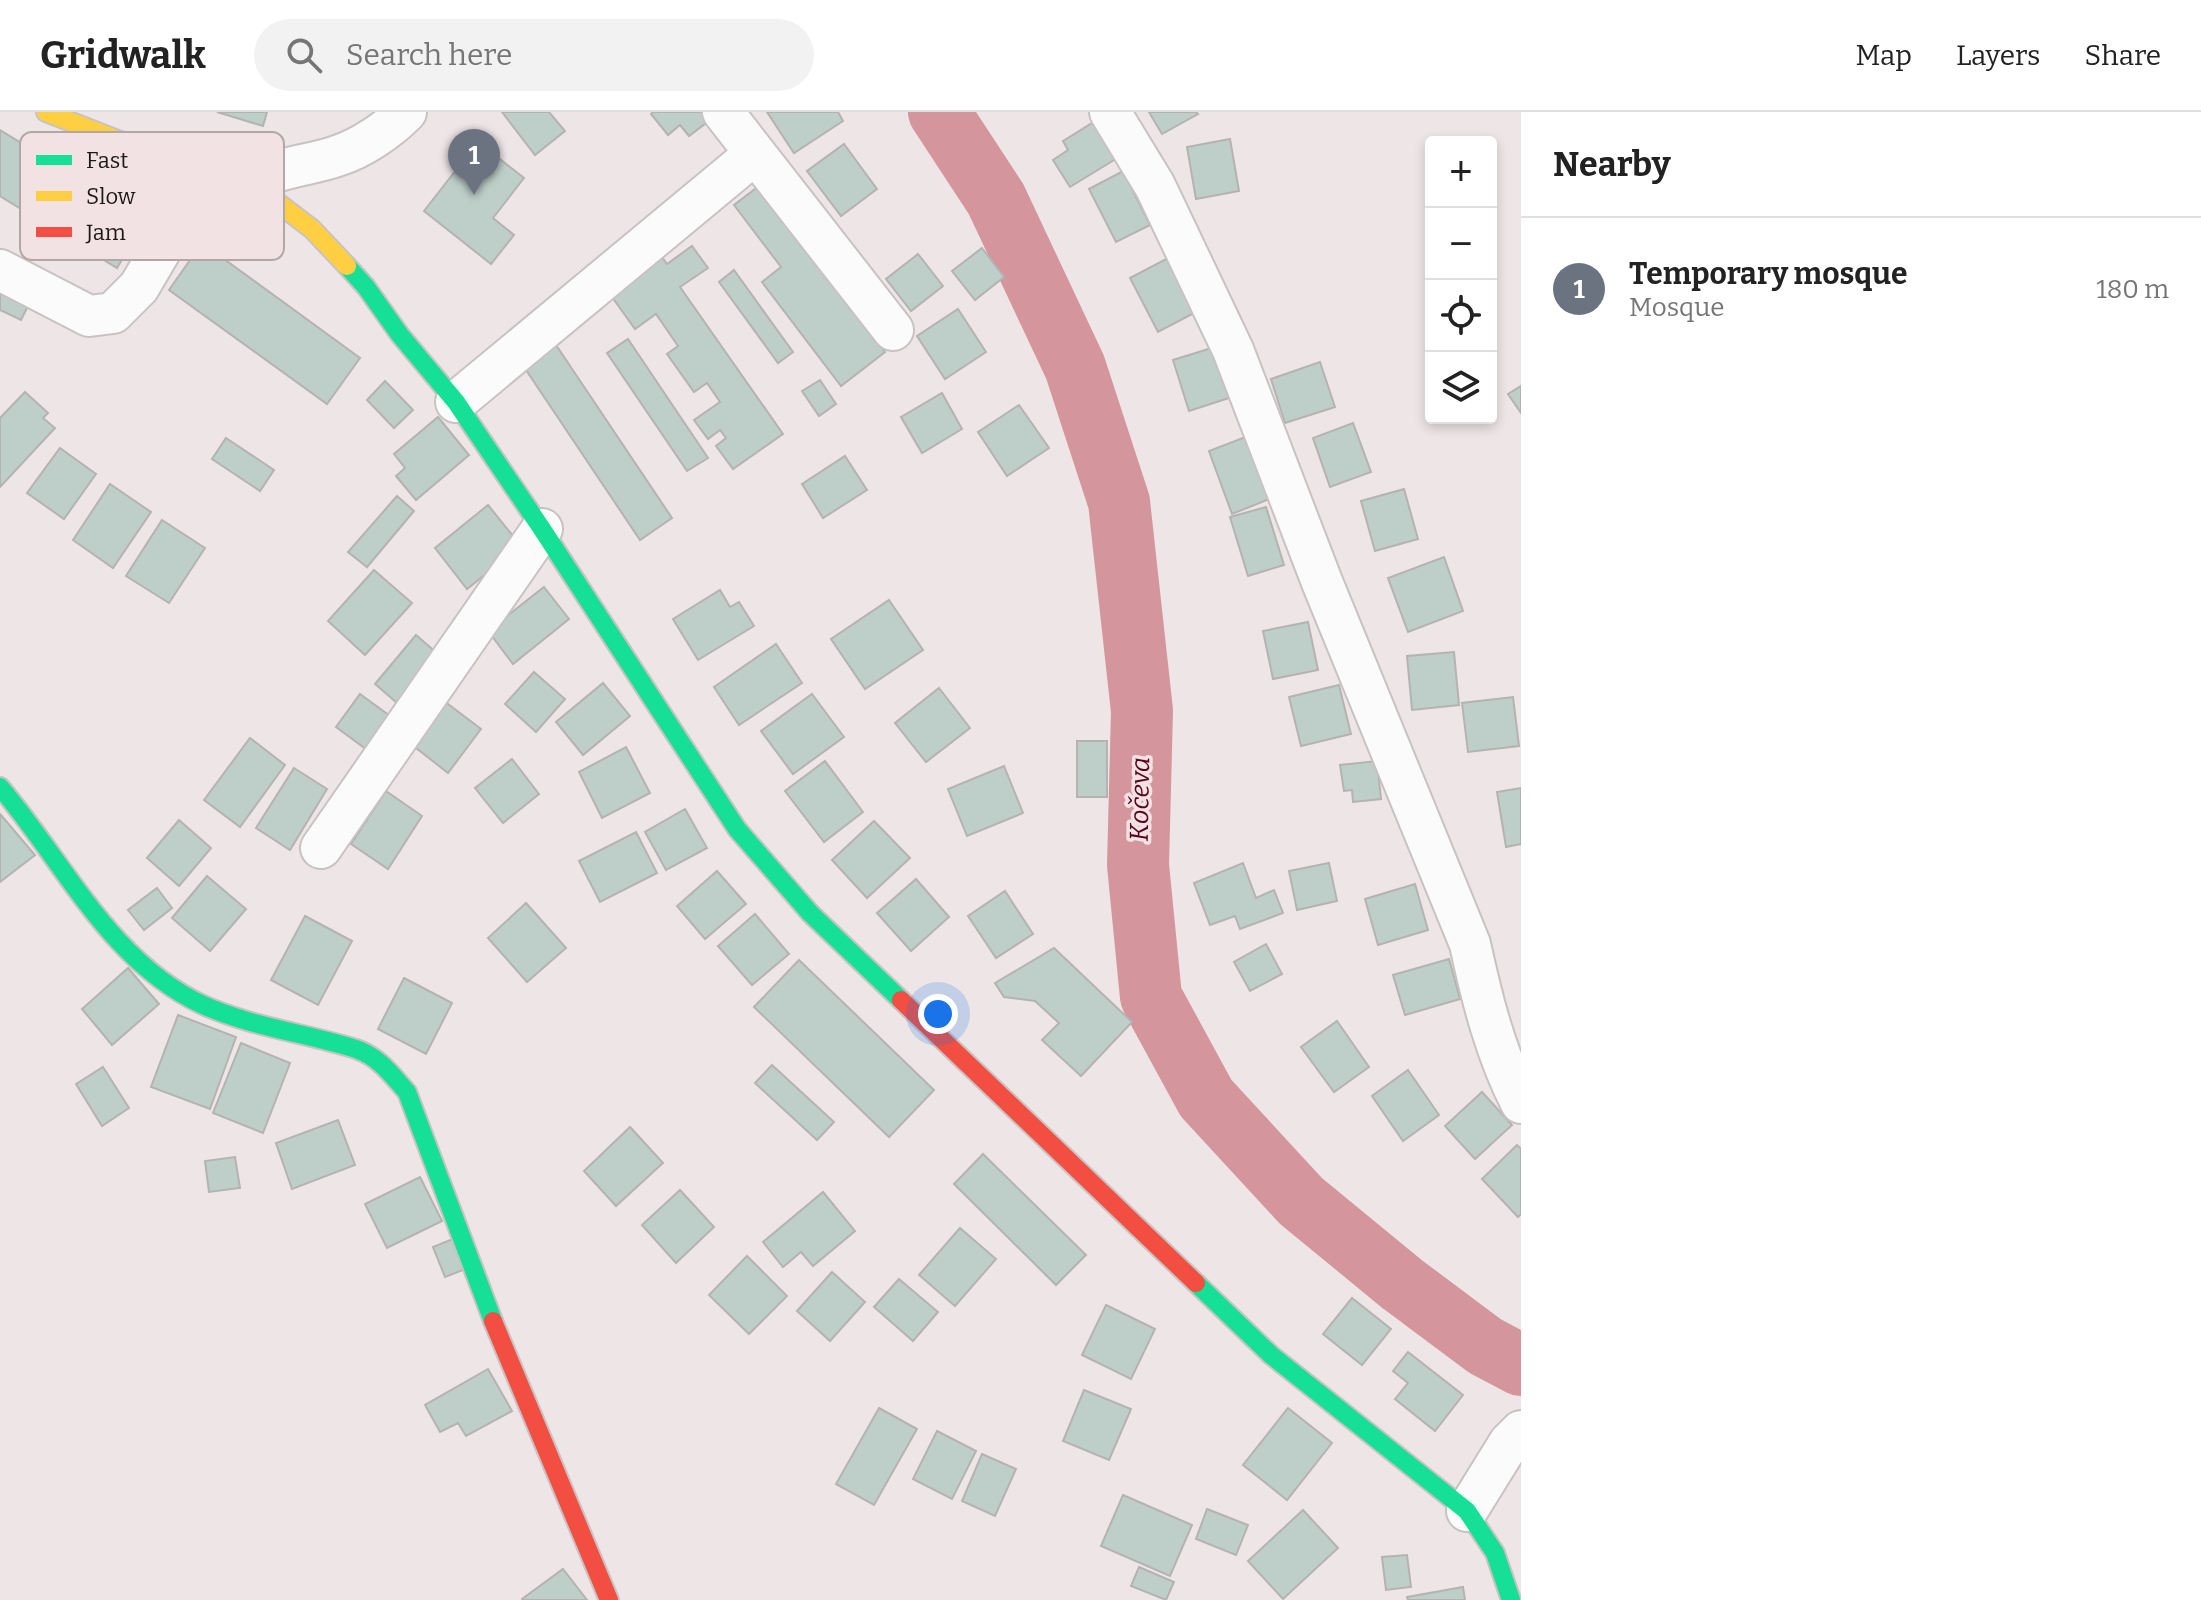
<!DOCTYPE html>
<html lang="en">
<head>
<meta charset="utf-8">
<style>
	body { margin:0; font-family:Bitter,serif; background:#f2f2f2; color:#222 }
	.controls { position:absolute; right:24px; top:24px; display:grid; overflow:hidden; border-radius:8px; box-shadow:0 4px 12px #0003 }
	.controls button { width:72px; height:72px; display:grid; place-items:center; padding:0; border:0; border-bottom:2px solid #e0e0e0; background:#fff; color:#222; font:40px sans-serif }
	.you { position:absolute; left:938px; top:902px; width:28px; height:28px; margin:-20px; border:6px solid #fff; border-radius:50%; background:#1a73e8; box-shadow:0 0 0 12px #1a73e833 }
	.badge { display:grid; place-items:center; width:52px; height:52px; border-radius:50%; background:#676161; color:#fff; font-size:26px; font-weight:700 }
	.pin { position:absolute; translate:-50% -66px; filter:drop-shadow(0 2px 4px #0008) }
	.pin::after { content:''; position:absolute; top:42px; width:28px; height:24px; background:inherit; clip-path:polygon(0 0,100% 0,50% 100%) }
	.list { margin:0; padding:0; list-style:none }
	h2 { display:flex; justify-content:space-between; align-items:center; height:104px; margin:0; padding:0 32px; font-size:34px }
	h2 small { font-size:26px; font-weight:400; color:#767676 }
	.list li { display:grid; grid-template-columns:52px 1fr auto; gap:24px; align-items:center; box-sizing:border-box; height:144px; padding:0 32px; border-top:2px solid #e0e0e0 }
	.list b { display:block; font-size:30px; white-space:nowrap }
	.list p { margin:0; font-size:26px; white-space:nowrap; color:#767676 }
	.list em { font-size:26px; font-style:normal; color:#767676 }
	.icon { flex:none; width:44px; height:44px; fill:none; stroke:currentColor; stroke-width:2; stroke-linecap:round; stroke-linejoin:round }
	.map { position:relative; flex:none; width:1521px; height:1488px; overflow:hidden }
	header { display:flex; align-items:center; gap:48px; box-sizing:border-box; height:112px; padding:0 40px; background:#fff; border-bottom:2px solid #e0e0e0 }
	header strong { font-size:38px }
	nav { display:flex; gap:44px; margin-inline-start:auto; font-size:28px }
	.search { width:560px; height:72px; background:#f2f2f2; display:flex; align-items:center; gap:20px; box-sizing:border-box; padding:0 28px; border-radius:44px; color:#767676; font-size:30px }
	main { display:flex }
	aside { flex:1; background:#fff }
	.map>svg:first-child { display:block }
</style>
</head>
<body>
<header>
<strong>Gridwalk</strong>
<div class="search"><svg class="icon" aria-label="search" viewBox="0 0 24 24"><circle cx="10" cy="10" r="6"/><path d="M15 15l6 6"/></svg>Search here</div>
<nav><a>Map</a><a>Layers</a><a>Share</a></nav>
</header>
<main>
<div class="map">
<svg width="1521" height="1488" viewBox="0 0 1521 1488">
	<rect width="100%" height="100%" fill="#eee6e6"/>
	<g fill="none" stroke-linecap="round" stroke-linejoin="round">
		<!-- river -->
		<path stroke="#d4959d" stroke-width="62" d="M939 0 996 87 1075 255 1119 390 1142 599 1138 753 1151 885 1206 986 1301 1089 1402 1172 1485 1234 1521 1253"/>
	</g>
	<!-- building -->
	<g fill="#becfca" stroke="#b4b3b2" stroke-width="2">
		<path d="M217 0H267L263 14Z"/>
		<path d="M502 0H549L565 19 535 43Z"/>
		<path d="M653 0H710L714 5 689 24 680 13 668 23 651 2Z"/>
		<path d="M767 0H838L843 9 794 41Z"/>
		<path d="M1149 0H1196L1198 2 1162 22Z"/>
		<path d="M1097 8 1119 45 1070 75 1053 48 1068 38 1063 29Z"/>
		<path d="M0 18 146 107 117 156 0 84Z"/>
		<path d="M1230 27 1239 79 1196 87 1187 35Z"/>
		<path d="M478 30 524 66 493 106 514 123 491 152 424 99Z"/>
		<path d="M844 32 877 77 841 104 807 59Z"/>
		<path d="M1123 59 1150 113 1116 130 1089 77Z"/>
		<path d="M759 74 885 240 841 274 762 170 781 155 734 93Z"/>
		<path d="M202 131 360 246 327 292 169 178Z"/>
		<path d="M692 134 708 156 680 175 783 322 733 357 716 334 726 326 720 318 708 327 694 308 720 290 707 271 694 280 667 242 678 234 656 202 635 217 607 178 659 141 667 152Z"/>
		<path d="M982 136 1004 165 975 188 952 159Z"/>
		<path d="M918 142 943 174 911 199 886 167Z"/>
		<path d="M1168 146 1196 200 1158 220 1130 166Z"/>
		<path d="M734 158 793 240 778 251 719 170Z"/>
		<path d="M0 170 32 186 21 208 0 198Z"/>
		<path d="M958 197 986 240 945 267 917 224Z"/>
		<path d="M552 227 672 406 640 428 520 249Z"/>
		<path d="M628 227 708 346 687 359 607 241Z"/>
		<path d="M1218 234 1235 284 1189 299 1173 248Z"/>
		<path d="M1320 250 1335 295 1285 311 1271 267Z"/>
		<path d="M820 268 836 292 819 304 802 279Z"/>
		<path d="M385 269 413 298 394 316 367 288Z"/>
		<path d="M1521 274V301L1508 282Z"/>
		<path d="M25 280 48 301 43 306 55 316 0 375V306Z"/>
		<path d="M942 281 962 317 922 341 901 305Z"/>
		<path d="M1019 293 1049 336 1007 364 978 320Z"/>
		<path d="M438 305 469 343 416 388 396 364 405 356 394 342Z"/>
		<path d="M1353 311 1371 360 1330 375 1313 326Z"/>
		<path d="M1248 324 1272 386 1232 402 1209 339Z"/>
		<path d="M226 326 274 358 260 379 212 347Z"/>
		<path d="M60 336 96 362 64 407 27 381Z"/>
		<path d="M845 344 867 378 823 406 802 372Z"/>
		<path d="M110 372 151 400 113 456 73 428Z"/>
		<path d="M1404 377 1418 427 1375 439 1361 389Z"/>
		<path d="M397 384 414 399 367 455 348 440Z"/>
		<path d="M488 393 521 434 467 477 435 436Z"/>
		<path d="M1266 395 1284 453 1248 464 1230 405Z"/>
		<path d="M162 408 205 436 169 491 126 464Z"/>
		<path d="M1444 445 1463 499 1408 520 1388 466Z"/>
		<path d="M374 458 412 491 365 543 328 509Z"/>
		<path d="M544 475 569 507 513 552 488 519Z"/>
		<path d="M720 478 730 495 739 490 754 514 698 548 673 507Z"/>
		<path d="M889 488 923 538 865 577 831 527Z"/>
		<path d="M1308 510 1318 558 1273 567 1263 519Z"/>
		<path d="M416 523 445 548 404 597 375 572Z"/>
		<path d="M776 532 802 571 739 613 714 575Z"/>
		<path d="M1454 540 1459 593 1412 598 1407 544Z"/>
		<path d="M534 560 565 587 536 620 505 592Z"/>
		<path d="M603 571 630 604 583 643 556 610Z"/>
		<path d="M1339 573 1351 622 1301 634 1289 585Z"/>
		<path d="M939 576 970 616 926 650 895 611Z"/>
		<path d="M360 582 390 604 366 637 336 615Z"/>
		<path d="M812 582 844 625 793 662 761 619Z"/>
		<path d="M1513 585 1519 634 1468 640 1462 591Z"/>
		<path d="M444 589 481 617 448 661 411 632Z"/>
		<path d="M250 626 285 653 240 715 204 688Z"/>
		<rect x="1077" y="629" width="30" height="56"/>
		<path d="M626 635 650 681 602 706 579 660Z"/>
		<path d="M512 647 539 682 503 711 475 676Z"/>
		<path d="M825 649 863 700 824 730 785 679Z"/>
		<path d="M1377 649 1381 687 1353 690 1352 678 1344 679 1340 653Z"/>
		<path d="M1004 654 1023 701 967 724 948 677Z"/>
		<path d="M294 656 327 677 290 738 256 716Z"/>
		<path d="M1521 676V732L1506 735 1497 680Z"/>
		<path d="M386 679 422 704 388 757 351 732Z"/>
		<path d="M685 697 707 736 666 758 645 720Z"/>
		<path d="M0 702 35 743 0 770Z"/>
		<path d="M179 708 211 736 179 774 147 746Z"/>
		<path d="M874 709 910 746 867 786 832 748Z"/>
		<path d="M636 720 657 761 600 790 579 749Z"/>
		<path d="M1243 751 1256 786 1274 778 1283 801 1240 817 1235 804 1210 813 1194 771Z"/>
		<path d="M1329 751 1337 789 1297 798 1289 759Z"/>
		<path d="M717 759 746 792 705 827 677 794Z"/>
		<path d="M207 764 246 797 210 839 172 806Z"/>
		<path d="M916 767 949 805 911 839 877 801Z"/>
		<path d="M1415 772 1428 818 1378 833 1365 787Z"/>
		<path d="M157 776 172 796 144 818 128 798Z"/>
		<path d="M1005 779 1033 822 996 846 968 804Z"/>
		<path d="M526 791 566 836 527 870 488 826Z"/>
		<path d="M755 802 789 842 752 873 718 834Z"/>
		<path d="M305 804 352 829 318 893 271 868Z"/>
		<path d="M1266 832 1282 862 1250 879 1234 850Z"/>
		<path d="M1054 836 1132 910 1081 964 1042 928 1059 911 1035 889 1004 885 995 871Z"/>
		<path d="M1449 847 1460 887 1405 903 1393 863Z"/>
		<path d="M799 848 934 978 889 1025 754 895Z"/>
		<path d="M128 856 159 892 112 933 82 897Z"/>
		<path d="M404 866 452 891 426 942 378 917Z"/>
		<path d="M178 903 236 925 210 997 151 975Z"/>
		<path d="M1337 909 1369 955 1334 980 1301 935Z"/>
		<path d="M241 931 290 951 263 1021 213 1001Z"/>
		<path d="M772 953 834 1010 817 1028 755 971Z"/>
		<path d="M103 955 129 996 102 1014 76 972Z"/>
		<path d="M1408 958 1439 1003 1403 1029 1372 984Z"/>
		<path d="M1482 980 1512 1013 1475 1047 1445 1014Z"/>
		<path d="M338 1008 355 1053 292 1077 276 1031Z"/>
		<path d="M630 1015 663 1051 616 1094 584 1059Z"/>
		<path d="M1517 1033 1521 1037V1102L1518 1105 1482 1067Z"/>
		<path d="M983 1042 1086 1143 1056 1173 954 1072Z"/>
		<path d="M235 1045 240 1076 209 1080 205 1049Z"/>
		<path d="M420 1065 442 1109 387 1136 365 1092Z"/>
		<path d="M680 1078 714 1115 676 1151 642 1113Z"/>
		<path d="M823 1080 855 1119 813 1154 801 1140 783 1155 763 1130Z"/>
		<path d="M960 1116 996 1147 955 1194 919 1163Z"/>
		<path d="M455 1126 468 1156 445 1165 433 1135Z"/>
		<path d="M747 1144 787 1184 749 1222 709 1183Z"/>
		<path d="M832 1160 865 1190 830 1229 797 1199Z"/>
		<path d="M899 1167 938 1200 913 1229 874 1195Z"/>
		<path d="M1352 1186 1391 1217 1362 1253 1323 1222Z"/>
		<path d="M1106 1193 1155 1217 1131 1267 1082 1243Z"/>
		<path d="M1408 1240 1463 1283 1435 1319 1395 1287 1408 1271 1393 1259Z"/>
		<path d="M488 1257 512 1299 466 1324 458 1311 440 1320 425 1293Z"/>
		<path d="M1084 1278 1131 1297 1109 1348 1063 1329Z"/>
		<path d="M879 1296 917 1317 874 1393 836 1372Z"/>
		<path d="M1288 1296 1332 1331 1287 1388 1243 1353Z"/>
		<path d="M937 1319 976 1339 952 1387 913 1367Z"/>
		<path d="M982 1342 1016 1357 995 1404 962 1389Z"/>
		<path d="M1123 1383 1192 1413 1170 1464 1101 1434Z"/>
		<path d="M1207 1397 1248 1413 1236 1443 1196 1427Z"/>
		<path d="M1303 1398 1338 1436 1283 1487 1248 1449Z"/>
		<path d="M1407 1443 1411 1475 1386 1478 1382 1445Z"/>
		<path d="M1139 1455 1174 1470 1166 1488 1131 1474Z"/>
		<path d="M563 1457 587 1488H522V1487Z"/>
		<path d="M1463 1475 1465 1488H1408L1407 1485Z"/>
	</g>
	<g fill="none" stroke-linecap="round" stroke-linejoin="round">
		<defs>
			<g id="street">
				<path d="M723 0 893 218"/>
				<path d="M1110 0 1155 74 1233 238 1322 470 1470 832C1482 887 1495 940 1521 991"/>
				<path d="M252 71C278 54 309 54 337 44 362 36 388 18 406 0"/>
				<path d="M0 158 89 204 113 201 139 175 212 51"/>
				<path d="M456 290 755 42"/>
				<path d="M321 736 542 417"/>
				<path d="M1467 1399 1509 1331 1521 1319"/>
			</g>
			<g id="fast">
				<path d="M347 154 366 175 400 223 456 290 542 417 737 717 810 801 901 888"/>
				<path d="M0 675C64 750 110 850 203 893 252 915 305 921 356 937 379 945 391 962 407 980L493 1209"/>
				<path d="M1196 1171 1271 1243 1467 1399 1495 1441 1511 1488"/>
			</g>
			<path id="slow" d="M46 0 120 29 212 51 252 71 312 117 347 154"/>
			<g id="jam">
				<path d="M901 888 1196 1171"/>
				<path d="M493 1209 609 1488"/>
			</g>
		</defs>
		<!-- street casing -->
		<use href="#street" stroke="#c9c2c2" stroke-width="44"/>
		<!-- fast casing -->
		<use href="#fast" stroke="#c9c2c2" stroke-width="22"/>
		<!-- slow casing -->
		<use href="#slow" stroke="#c9c2c2" stroke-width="22"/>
		<!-- jam casing -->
		<use href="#jam" stroke="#c9c2c2" stroke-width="22"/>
		<!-- street -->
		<use href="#street" stroke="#fcfbfb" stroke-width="40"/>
		<!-- fast -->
		<use href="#fast" stroke="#16e098" stroke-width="18"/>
		<!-- slow -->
		<use href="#slow" stroke="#ffcf43" stroke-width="18"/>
		<!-- jam -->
		<use href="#jam" stroke="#f24e42" stroke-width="18"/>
	</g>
	<g text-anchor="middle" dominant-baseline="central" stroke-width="7" stroke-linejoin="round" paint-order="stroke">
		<!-- water labels -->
		<g font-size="26" font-style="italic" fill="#57051e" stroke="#f2e2e3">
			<text transform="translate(1140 687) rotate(-89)">Kočeva</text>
		</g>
	</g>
	<!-- legend -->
	<rect x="20" y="20" width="264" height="128" rx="12" fill="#f2e2e3" stroke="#b2a6a6" stroke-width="2"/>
	<rect x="36" y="43" width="36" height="10" fill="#16e098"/>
	<rect x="36" y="79" width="36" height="10" fill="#ffcf43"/>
	<rect x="36" y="115" width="36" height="10" fill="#f24e42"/>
	<g font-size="22" fill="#1e1919">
		<text x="86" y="56">Fast</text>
		<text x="86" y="92">Slow</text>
		<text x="86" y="128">Jam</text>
	</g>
</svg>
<div class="controls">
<button>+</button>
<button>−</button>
<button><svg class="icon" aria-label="locate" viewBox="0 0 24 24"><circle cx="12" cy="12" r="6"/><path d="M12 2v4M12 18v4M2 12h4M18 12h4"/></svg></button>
<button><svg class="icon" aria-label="layers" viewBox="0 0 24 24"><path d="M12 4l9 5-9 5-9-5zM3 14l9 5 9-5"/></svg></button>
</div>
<div class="you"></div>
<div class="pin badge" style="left:474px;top:83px;background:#6b7280">1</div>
</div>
<aside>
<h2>Nearby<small></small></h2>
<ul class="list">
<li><span class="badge" style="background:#6b7280">1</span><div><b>Temporary mosque</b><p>Mosque</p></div><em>180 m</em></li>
</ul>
</aside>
</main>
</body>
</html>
